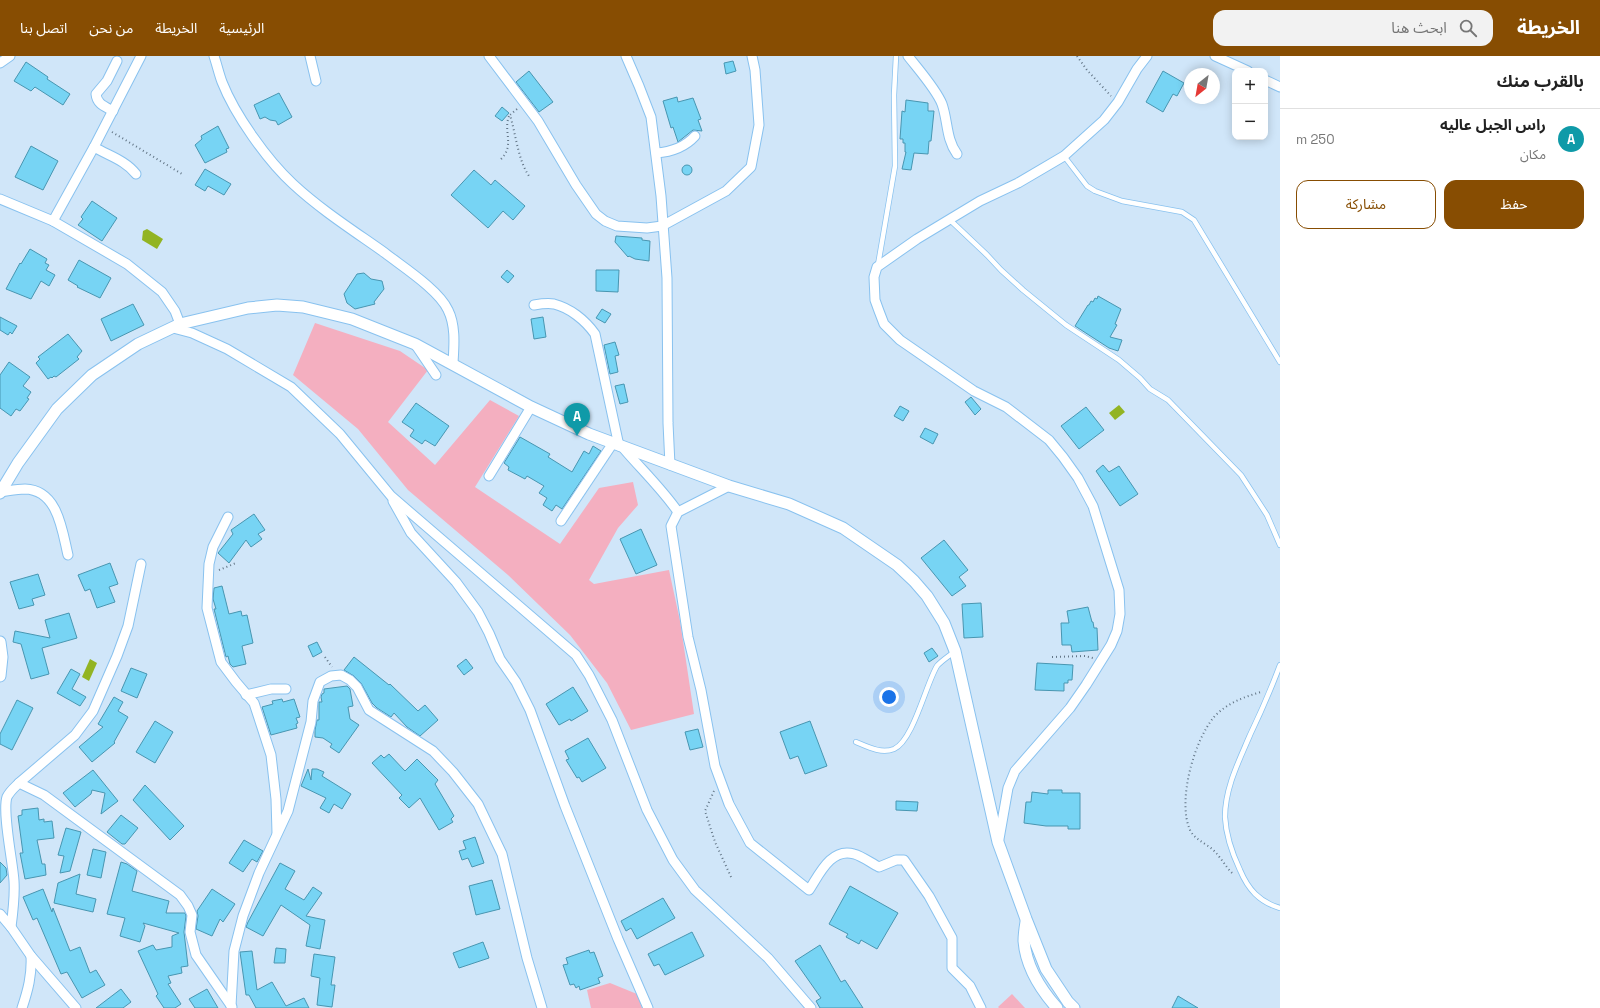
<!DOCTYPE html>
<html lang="ar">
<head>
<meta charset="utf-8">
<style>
	body { margin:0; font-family:"Space Grotesk","Noto Sans Arabic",sans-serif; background:#f2f2f2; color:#222; direction:rtl }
	.controls { position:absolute; right:12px; top:12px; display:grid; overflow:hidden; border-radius:8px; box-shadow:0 2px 10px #0003 }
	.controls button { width:36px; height:36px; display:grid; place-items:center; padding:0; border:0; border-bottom:1px solid #e0e0e0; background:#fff; color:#222; font:20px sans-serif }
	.compass { position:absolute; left:1184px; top:12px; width:36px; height:36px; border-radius:50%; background:#fff; box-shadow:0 2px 10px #0003; rotate:211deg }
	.you { position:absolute; left:889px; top:641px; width:14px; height:14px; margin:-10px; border:3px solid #fff; border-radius:50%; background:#1a73e8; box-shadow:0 0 0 6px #1a73e833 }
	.badge { display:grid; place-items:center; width:26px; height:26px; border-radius:50%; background:#874d02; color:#fff; font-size:13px; font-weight:700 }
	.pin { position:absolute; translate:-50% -33px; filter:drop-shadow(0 1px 2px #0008) }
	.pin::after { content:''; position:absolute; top:21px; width:14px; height:12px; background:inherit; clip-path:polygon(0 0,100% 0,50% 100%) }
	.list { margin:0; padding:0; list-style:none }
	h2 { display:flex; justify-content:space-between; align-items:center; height:52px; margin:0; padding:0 16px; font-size:17px }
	h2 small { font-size:13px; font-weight:400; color:#767676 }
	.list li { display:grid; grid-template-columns:26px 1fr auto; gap:12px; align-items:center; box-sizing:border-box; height:60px; padding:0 16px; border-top:1px solid #e0e0e0 }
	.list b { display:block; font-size:15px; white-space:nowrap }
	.list p { margin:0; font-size:13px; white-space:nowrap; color:#767676 }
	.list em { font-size:13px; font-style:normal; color:#767676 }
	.actions { display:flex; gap:8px; padding:12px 16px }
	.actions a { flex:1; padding:9px 0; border:1px solid #874d02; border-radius:12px; text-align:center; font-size:14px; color:#874d02 }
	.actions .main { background:#874d02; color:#fff }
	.icon { flex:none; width:22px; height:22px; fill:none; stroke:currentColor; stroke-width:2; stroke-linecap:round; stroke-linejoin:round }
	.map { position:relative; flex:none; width:1280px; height:952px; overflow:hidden; direction:ltr }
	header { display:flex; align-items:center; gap:24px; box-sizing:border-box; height:56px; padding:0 20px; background:#874d02; color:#fff }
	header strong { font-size:19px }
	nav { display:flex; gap:22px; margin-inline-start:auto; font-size:14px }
	.search { width:280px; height:36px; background:#f2f2f2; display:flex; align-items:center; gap:10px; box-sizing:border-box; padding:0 14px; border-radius:12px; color:#767676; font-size:15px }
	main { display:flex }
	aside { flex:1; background:#fff }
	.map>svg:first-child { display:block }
</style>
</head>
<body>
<header>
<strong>الخريطة</strong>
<div class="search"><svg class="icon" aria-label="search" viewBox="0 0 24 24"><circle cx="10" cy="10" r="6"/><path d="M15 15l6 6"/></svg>ابحث هنا</div>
<nav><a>الرئيسية</a><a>الخريطة</a><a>من نحن</a><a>اتصل بنا</a></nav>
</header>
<main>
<aside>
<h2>بالقرب منك<small></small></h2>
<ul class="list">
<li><span class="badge" style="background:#0f9aa8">A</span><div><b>راس الجبل عاليه</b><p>مكان</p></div><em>250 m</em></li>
</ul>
<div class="actions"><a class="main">حفظ</a><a>مشاركة</a></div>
</aside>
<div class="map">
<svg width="1280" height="952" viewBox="0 0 1280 952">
	<rect width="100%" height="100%" fill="#d0e6f9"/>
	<!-- green -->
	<g fill="#f4afc0">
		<path d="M315 267 400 295 428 314 388 366 435 409 490 344 519 360 475 431 560 488 599 432 633 426 638 449 618 472 589 524 594 528 669 514 680 565 694 658 631 674 607 627 570 579 508 519 408 434 358 373 293 319Z"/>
		<path d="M610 927 637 938 642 952H591L587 934Z"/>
		<path d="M1012 938 1025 952H999L998 951Z"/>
	</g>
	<!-- water -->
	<g fill="#92b423">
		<path d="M147 173 163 183 157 193 142 184 143 175Z"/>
		<path d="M1119 349 1125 356 1115 364 1109 357Z"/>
		<path d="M90 603 97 607 89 625 82 621Z"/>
	</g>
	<!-- building -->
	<g fill="#77d4f4" stroke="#4896b1">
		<path d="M733 5 736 15 726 18 724 7Z"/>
		<path d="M26 6 48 21 47 23 70 38 63 49 35 31 31 35 14 25Z"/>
		<path d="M529 15 553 46 539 56 516 26Z"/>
		<path d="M1163 15 1184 27 1177 40 1173 38 1163 56 1146 46Z"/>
		<path d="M279 37 292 61 278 69 276 65 270 64 265 61 260 63 254 49Z"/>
		<path d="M677 41 678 46 693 42 701 63 698 64 702 75 693 74 678 86 673 71 671 72 663 45Z"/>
		<path d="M906 44 928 47V55H934L931 85H929L928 98 914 97 911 114 902 113 906 96H905V87H903V83H900L902 55 905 56Z"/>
		<path d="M502 51 509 57 502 65 495 60Z"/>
		<path d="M218 70 229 92 226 93 227 96 205 107 195 89 202 83 201 80Z"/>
		<path d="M31 90 58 105 43 134 15 121Z"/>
		<circle cx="687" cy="114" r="5"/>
		<path d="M205 113 231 128 224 139 208 130 205 135 195 129Z"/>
		<path d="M474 114 491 129 495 124 525 150 513 164 503 155 488 172 451 139Z"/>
		<path d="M92 145 117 162 102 185 78 169 83 163 81 161Z"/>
		<path d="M616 180 642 182V184L650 185 649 205 635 203 629 200 628 201 615 186Z"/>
		<path d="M30 193 47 203 45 207 49 209 46 214 55 219 49 230 41 225 31 243 6 233 20 207 21 208Z"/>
		<path d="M79 204 111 222 100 242 77 231 78 230 68 224Z"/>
		<path d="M507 214 514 220 508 227 501 221Z"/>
		<path d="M596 214H619L618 236 596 235Z"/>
		<path d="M364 217 371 223 382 225 384 233 374 246 375 248 355 253 347 247 344 238 357 218Z"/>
		<path d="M1098 240 1121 253 1115 268 1117 269 1110 281 1122 284 1118 295 1109 292 1075 270 1088 249H1089L1091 245 1093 246 1095 242 1097 243Z"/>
		<path d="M133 248 144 269 111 285 101 263Z"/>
		<path d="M602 253 611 258 605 267 596 262Z"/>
		<path d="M0 261 17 270 12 278 10 276 8 279 0 274Z"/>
		<path d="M543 261 546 281 534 283 531 263Z"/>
		<path d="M68 278 82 295 77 301 79 303 56 321 54 320 52 322 51 321 48 323 36 307 40 303 38 301Z"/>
		<path d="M615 286 619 299 615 300 618 316 610 318 604 289Z"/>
		<path d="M9 306 30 321 23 330 31 336 27 342 29 343 20 355 16 353 11 360 0 352V319Z"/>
		<path d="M624 328 628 346 620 348 615 330Z"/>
		<path d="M971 341 981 353 975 359 965 346Z"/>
		<path d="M416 347 449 370 435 390 425 384 422 388 410 380 414 374 402 366Z"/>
		<path d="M900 350 909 355 903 365 894 360Z"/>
		<path d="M1086 351 1104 374 1079 393 1061 370Z"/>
		<path d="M925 372 938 378 933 388 920 381Z"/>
		<path d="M520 381 550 398 548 401 572 416 584 395 589 398 593 390 601 395 562 453 556 449 552 455 543 449 547 442 539 437 544 430 527 420 525 423 508 414 509 411 504 407Z"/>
		<path d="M1103 409 1109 416 1119 410 1138 438 1120 450 1096 415Z"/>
		<path d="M254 458 265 474 258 478 262 483 251 491 246 484 229 507 218 497 233 478 231 474Z"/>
		<path d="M641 473 657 509 636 518 620 483Z"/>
		<path d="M944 484 968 514 959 521 966 530 952 540 921 502Z"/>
		<path d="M110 507 118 528 109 531 115 546 97 552 90 533 85 535 78 519Z"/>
		<path d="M38 518 45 539 32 543 34 549 19 553 10 526Z"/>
		<path d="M222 530 229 558 241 555 242 560 247 559 253 587 242 590 246 608 233 611 230 608 228 600 226 601 214 553H216L213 543 214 532Z"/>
		<path d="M981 547 983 581 964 582 962 548Z"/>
		<path d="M1088 551 1092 566H1093L1094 572H1097L1098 594 1072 596 1071 589H1062L1061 567H1069L1067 555Z"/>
		<path d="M69 557 77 582 42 592 49 618 31 623 21 588 13 586 15 575 50 582 45 564Z"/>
		<path d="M317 586 322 596 313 601 308 590Z"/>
		<path d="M932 592 938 600 929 606 924 597Z"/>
		<path d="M354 601 389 629 390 628 418 655 425 649 438 664 420 680 407 671 394 657 391 661 377 652 372 647 361 627 354 620 344 614Z"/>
		<path d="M466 603 473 612 464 619 457 610Z"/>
		<path d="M1037 607 1073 609 1072 624H1068V627H1064V635L1035 634Z"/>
		<path d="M131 612 147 618 137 642 121 635Z"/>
		<path d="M71 613 80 618 72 633 86 641 80 650 57 637Z"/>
		<path d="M347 630 350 633 353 650 348 651 350 663 359 669 339 697 330 691 332 688 323 682 315 681V674L317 664H319V646H322L321 641 322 638 324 637V633Z"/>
		<path d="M573 631 588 655 571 665 570 663 559 669 546 648Z"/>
		<path d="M114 641 123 646 118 655 128 661 114 686 115 687 92 706 79 691 103 671 98 668Z"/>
		<path d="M282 643 283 646 294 643 300 661 296 662 298 667 296 668 297 672 271 679 262 651 273 648 272 645Z"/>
		<path d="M17 644 33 652 12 694 0 688V678Z"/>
		<path d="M155 665 173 676 155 707 136 696Z"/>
		<path d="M810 665 827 710 805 718 798 700 790 703 780 676Z"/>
		<path d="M698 673 703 691 690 694 685 676Z"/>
		<path d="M588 682 606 712 582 726 579 721 577 722 566 704 569 703 565 695Z"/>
		<path d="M389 698 405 715 417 703 438 724 435 728 454 760 451 763 453 766 439 774 420 742 409 752 399 742 402 739 372 707 381 699 384 702Z"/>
		<path d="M308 713 311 724 312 713H317L324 716 322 720 351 738 342 753 334 748 329 757 320 752 326 742 301 730Z"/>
		<path d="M93 714 118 745 101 758 105 737 92 734 91 738 75 751 63 737Z"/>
		<path d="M145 729 184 770 170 784 133 744Z"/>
		<path d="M1048 734H1062V737H1080V773H1068V770H1046L1024 767 1026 746H1031L1032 736 1048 738Z"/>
		<path d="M896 745 918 746 917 755 896 754Z"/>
		<path d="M38 752 39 764 44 763V766L52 765 54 782 37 784 42 808H45L46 819 25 823 20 797H23L18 760 22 759V754Z"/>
		<path d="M121 759 138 772 125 788H122L107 776Z"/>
		<path d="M66 772 81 776 70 815 60 817 64 800 58 799Z"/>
		<path d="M475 781 484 807 472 811 468 802 462 804 459 795 466 793 463 785Z"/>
		<path d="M244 784 263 795 257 806 252 803 243 816 229 807Z"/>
		<path d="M93 793 106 796 101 822 87 819Z"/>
		<path d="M0 806 6 812 7 819 0 827Z"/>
		<path d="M121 806 127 808 137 815 132 835 169 845 166 857H185L186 860 184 876 188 910 181 911 182 917 168 920 171 927 168 928 181 948 175 952H164L156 940 158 938 138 895 153 889 156 894 172 891V880L179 877 143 867 145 870 140 886 120 880 125 862 107 858Z"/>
		<path d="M280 807 295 815 285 833 304 844 313 831 322 837 306 860 325 864 320 893 306 890 310 869 281 849 263 880 246 871 248 866Z"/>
		<path d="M80 818 76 838 96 843 93 856 54 847 58 827Z"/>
		<path d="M492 824 500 853 476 859 469 830Z"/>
		<path d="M850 830 898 857 877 893 861 884 859 888 846 881 848 878 829 868Z"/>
		<path d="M43 833 52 856 53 852 70 895 80 891 90 917 96 914 105 929 82 942 67 916 61 918 37 862 33 864 23 841Z"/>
		<path d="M212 833 235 848 223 866 220 863 212 880 196 873 198 860 197 855Z"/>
		<path d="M663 842 675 862 637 883 631 872 626 875 621 865Z"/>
		<path d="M692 876 704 900 665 919 659 908 654 910 648 898Z"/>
		<path d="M483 886 489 902 459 912 453 897Z"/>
		<path d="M820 889 841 926 845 924 863 952H820L816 945 821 942 795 905Z"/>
		<path d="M276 892 286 893 285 907H274Z"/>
		<path d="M589 894 590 897 594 896 603 920 598 922 600 927 580 934 579 930 576 932 574 928 570 929 563 909 568 908 566 902Z"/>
		<path d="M252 895 257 934 272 926 286 950 304 942 309 952H256L249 939H246L240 896Z"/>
		<path d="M314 898 335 901 331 929H335L332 951 317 949 320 922 311 920Z"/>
		<path d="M121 933 131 946 123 952H96Z"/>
		<path d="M207 933 218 952H195L189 943Z"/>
		<path d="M1178 940 1198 952H1172Z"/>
	</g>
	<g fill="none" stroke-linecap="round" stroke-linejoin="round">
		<defs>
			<g id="service">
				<path d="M1064 100 1087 130 1095 135 1122 145 1182 156 1194 164 1280 306"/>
				<path d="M949 163 987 199 1001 214 1023 234 1066 269 1119 304 1140 322 1150 333 1168 344 1241 419 1267 459 1280 489"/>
				<path d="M878 209 895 110 894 39 896 0"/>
				<path d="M1280 609C1271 633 1261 656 1250 679 1239 705 1225 732 1225 761 1226 780 1232 797 1240 814 1248 833 1259 846 1280 852"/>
				<path d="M856 686C868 691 881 698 894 693 913 685 926 628 937 610 941 605 949 600 954 596"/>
			</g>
			<g id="minor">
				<path d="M214 0C217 9 219 18 222 26 235 59 267 104 293 128 321 154 354 175 385 197 403 211 439 234 448 254 456 270 454 290 453 307"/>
				<path d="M310 0 316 25"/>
				<path d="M489 0 538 65 576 129 596 158 605 165 617 170 647 172 662 170 726 135 751 111 759 69 755 14 752 0"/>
				<path d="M626 0 639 30 651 61 661 140 667 222 668 367 670 409"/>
				<path d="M908 0C918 13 936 33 942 48 948 65 946 83 957 98"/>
				<path d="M1215 0 1248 15"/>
				<path d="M0 7 10 0"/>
				<path d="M1265 24 1280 31"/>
				<path d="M113 55C104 50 97 48 96 38L107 25 117 5"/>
				<path d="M94 91C109 100 125 104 136 118"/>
				<path d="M656 97C671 96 685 91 695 80"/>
				<path d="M0 143 53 165 127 208 162 236 175 255 180 268"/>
				<path d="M53 165 94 91 141 0"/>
				<path d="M534 249C540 248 548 247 554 248 570 252 585 264 595 278L619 390"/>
				<path d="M173 272 192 277 227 293 291 331 340 378 391 440 576 599 589 619 612 664 647 754 673 804 695 834 768 902 811 952"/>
				<path d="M415 288 436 319"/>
				<path d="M624 393C642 414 662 433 678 456"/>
				<path d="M489 420 531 351"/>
				<path d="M729 430 678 456 671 470 688 581 701 634 715 710 729 748 750 787 809 834C819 819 831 791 854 798 862 800 871 807 879 811L896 804H904L929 840 952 882V912L970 930 981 952"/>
				<path d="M0 436C8 435 17 433 25 433 58 434 62 474 68 499"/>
				<path d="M393 445 411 477 456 526 478 556 489 577 500 603 516 626 530 654 565 750 618 883 648 952"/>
				<path d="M228 461 213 491 209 508 207 552 221 606 236 626 254 647 271 699 276 743 277 777"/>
				<path d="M561 465 613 387"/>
				<path d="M246 639 271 633H286"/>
				<path d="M19 727 75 679 93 655 117 600 128 570 141 508"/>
				<path d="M999 783 1008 732 1015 715 1070 652 1086 629 1111 589 1117 575 1120 558 1119 534 1093 450 1078 422 1063 401 1049 384 1006 351 974 335 900 284 884 268 879 255 875 244 874 221 877 211 917 183 980 145 1018 127 1064 100 1104 64 1118 46 1137 13 1147 0"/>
				<path d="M0 858 11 871 31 900 76 952"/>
				<path d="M11 871C13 856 15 840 14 825 13 807 2 756 7 741 10 735 15 731 19 727L44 739 180 839 188 850 192 859 190 876 196 899 232 951"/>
				<path d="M231 950 234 895 243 860 259 817 288 755 311 666 313 645 320 626 331 620 341 619 350 624 357 631 369 654 433 695 453 716 478 748 502 798 527 902 542 952"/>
				<path d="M22 952C28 934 32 919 31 900"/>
			</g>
			<g id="tertiary">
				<path d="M0 437 18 407 57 353 92 319 138 288 180 268 248 252 277 249 303 251 352 263 415 288 531 351 589 378 729 430 789 448 843 472 897 509 914 525 927 540 944 567 955 595 998 786 1026 863 1046 913 1068 946 1074 952"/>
				<path d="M0 586 2 601 0 620"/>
				<path d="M1026 866C1025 872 1024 879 1024 885 1026 910 1041 934 1057 952"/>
			</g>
		</defs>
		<!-- service casing -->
		<use href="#service" stroke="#89c2ef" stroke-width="6"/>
		<!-- minor casing -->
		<use href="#minor" stroke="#89c2ef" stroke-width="11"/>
		<!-- tertiary casing -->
		<use href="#tertiary" stroke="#89c2ef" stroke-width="13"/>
		<!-- path -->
		<g stroke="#637687" stroke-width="2" stroke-dasharray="1 3" stroke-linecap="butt">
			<path d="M1077 0 1087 14 1111 40"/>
			<path d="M517 53 510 59C516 79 518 104 529 120"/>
			<path d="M112 76 182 118"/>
			<path d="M501 103C515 89 503 76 509 60"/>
			<path d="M219 514 236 507"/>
			<path d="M325 601 332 611"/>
			<path d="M1052 601 1085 600 1093 602"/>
			<path d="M714 735 705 755 715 786 732 823"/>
			<path d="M1232 817C1224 809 1218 796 1208 790 1201 785 1194 782 1190 774 1177 745 1194 685 1214 661 1227 647 1244 641 1261 636"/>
		</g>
		<!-- service -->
		<use href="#service" stroke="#fff" stroke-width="4.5"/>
		<!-- minor -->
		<use href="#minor" stroke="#fff" stroke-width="9"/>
		<!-- tertiary -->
		<use href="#tertiary" stroke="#fff" stroke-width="11"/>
	</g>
</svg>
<div class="controls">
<button>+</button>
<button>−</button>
</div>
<svg class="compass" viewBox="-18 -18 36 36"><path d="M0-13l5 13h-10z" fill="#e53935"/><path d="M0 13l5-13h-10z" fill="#767676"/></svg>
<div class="you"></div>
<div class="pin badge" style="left:577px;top:380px;background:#0f9aa8">A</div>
</div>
</main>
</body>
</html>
